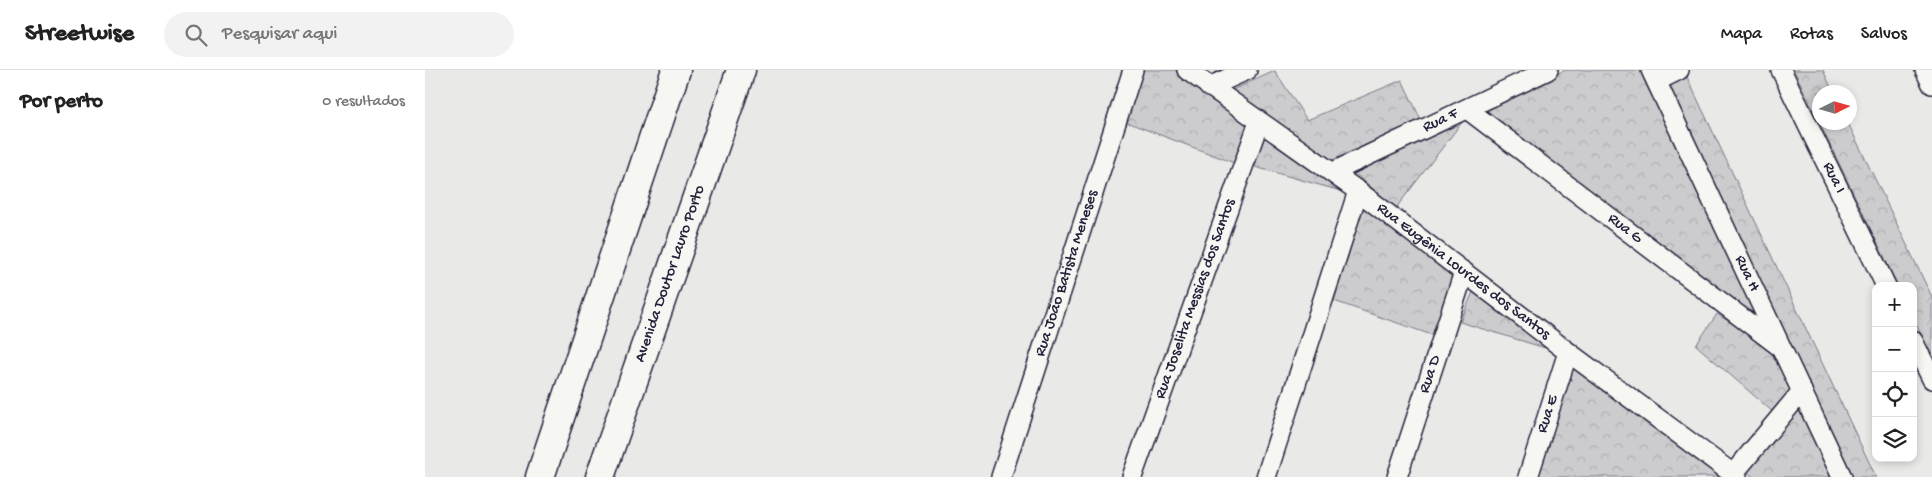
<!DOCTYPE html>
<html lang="pt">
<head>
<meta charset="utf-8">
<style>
	body { margin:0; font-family:"Gochi Hand",sans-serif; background:#f2f2f2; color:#222 }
	.controls { position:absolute; right:15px; bottom:15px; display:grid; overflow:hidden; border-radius:10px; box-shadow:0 2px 8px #0003 }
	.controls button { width:45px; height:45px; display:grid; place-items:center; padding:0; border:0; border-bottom:1px solid #e0e0e0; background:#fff; color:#222; font:25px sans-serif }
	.compass { position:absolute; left:1387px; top:15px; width:45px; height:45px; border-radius:50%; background:#fff; box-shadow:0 2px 8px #0003; rotate:85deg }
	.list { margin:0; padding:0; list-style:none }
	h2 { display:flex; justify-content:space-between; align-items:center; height:65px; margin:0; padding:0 20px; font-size:21px }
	h2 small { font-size:16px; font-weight:400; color:#767676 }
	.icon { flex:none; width:28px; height:28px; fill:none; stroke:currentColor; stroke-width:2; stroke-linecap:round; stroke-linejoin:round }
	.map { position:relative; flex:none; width:1507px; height:407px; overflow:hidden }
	header { display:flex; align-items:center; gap:30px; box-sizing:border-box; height:70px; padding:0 25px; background:#fff; border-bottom:1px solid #e0e0e0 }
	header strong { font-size:24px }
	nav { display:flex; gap:28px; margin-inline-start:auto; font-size:18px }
	.search { width:350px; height:45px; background:#f2f2f2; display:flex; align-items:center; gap:12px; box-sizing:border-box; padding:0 18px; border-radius:28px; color:#767676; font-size:19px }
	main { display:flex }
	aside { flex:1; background:#fff }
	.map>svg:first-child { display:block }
</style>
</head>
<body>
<header>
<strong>Streetwise</strong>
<div class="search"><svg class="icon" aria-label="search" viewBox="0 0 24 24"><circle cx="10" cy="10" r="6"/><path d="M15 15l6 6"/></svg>Pesquisar aqui</div>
<nav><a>Mapa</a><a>Rotas</a><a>Salvos</a></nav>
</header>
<main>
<aside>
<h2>Por perto<small>0 resultados</small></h2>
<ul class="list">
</ul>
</aside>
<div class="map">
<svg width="1507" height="407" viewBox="0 0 1507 407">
	<defs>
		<pattern id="park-crowns" width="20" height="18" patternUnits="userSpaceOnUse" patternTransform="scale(1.25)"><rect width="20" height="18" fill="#ccccce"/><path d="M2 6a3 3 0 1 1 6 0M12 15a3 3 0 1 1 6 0" fill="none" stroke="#afafb2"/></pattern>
	</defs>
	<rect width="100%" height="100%" fill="#e9e9e7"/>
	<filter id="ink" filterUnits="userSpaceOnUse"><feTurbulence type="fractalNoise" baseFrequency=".02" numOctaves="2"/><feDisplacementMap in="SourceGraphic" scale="10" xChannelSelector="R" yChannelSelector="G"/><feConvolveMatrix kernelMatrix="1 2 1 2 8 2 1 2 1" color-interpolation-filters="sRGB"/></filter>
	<g filter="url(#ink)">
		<!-- park -->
		<g fill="url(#park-crowns)" stroke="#777784">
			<path d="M717 0H750L825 54 812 94 701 52Z"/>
			<path d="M1140 0H1216L1334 252 1060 40Z"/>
			<path d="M1369 0H1398L1408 22H1394V52L1423 53 1507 227V287L1488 248V216H1473Z"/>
			<path d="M850 1 882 50 977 10 997 52 910 93 807 20Z"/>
			<path d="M1262 7 1451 407H1426L1243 15Z"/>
			<path d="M1041 47 971 138 928 102Z"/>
			<path d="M838 65 923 123 830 97Z"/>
			<path d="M939 135 1031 204 1007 265 909 231Z"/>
			<path d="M1048 222 1130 281 1035 252Z"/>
			<path d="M1292 244 1349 280 1368 320 1349 343 1271 275Z"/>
			<path d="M1148 295 1301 407H1112Z"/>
			<path d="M1376 333 1409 407H1328L1321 401Z"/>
		</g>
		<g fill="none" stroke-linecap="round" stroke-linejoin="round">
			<defs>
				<g id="minor">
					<path id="s1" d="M762 0 933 121 1143 282 1312 407"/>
					<path id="s2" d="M1226 0 1417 407"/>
					<path id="s3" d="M1356 0 1461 216"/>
					<path d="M1500 0 1507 14"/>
					<path d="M1232 11 1254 0"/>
					<path d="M784 17 822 0"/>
					<path id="s4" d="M1042 39 1354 276"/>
					<path id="s5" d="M908 102 1123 0"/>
					<path d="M1488 271 1507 309"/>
					<path d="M1308 404 1377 321"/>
					<path id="s6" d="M576 407 708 0"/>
					<path id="s7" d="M707 407 834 52"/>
					<path d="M841 407 933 121"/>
					<path id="s8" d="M972 407 1039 202"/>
					<path id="s9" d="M1103 407 1143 282"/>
				</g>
				<g id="primary">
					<path d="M115 407 251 0"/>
					<path id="s10" d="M175 407 316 0"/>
				</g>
			</defs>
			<!-- minor casing -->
			<use href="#minor" stroke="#22223b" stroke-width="22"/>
			<!-- primary casing -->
			<use href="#primary" stroke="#22223b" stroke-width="31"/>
			<!-- minor -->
			<use href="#minor" stroke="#f6f6f2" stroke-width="19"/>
			<!-- primary -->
			<use href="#primary" stroke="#f6f6f2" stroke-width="28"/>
		</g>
	</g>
	<g text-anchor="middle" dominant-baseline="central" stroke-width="4" stroke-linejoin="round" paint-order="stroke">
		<!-- street labels -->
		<g font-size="16" fill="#22223b" stroke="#f6f6f2">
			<text stroke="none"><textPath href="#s5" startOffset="119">Rua F</textPath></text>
			<text stroke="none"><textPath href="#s3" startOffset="120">Rua I</textPath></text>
			<text stroke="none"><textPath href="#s4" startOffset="198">Rua G</textPath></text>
			<text stroke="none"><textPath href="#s1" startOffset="342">Rua Eugênia Lourdes dos Santos</textPath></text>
			<text stroke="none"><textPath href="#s2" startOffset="225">Rua H</textPath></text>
			<text stroke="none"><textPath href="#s10" startOffset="215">Avenida Doutor Lauro Porto</textPath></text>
			<text stroke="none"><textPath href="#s6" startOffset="214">Rua João Batista Meneses</textPath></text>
			<text stroke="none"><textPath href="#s7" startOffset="189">Rua Joselita Messias dos Santos</textPath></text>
			<text stroke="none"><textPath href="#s8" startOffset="108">Rua D</textPath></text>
			<text stroke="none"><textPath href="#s9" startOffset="66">Rua E</textPath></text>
		</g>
	</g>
</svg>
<div class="controls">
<button>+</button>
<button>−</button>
<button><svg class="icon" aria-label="locate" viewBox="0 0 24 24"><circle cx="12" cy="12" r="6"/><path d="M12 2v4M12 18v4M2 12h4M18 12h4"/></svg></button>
<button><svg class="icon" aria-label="layers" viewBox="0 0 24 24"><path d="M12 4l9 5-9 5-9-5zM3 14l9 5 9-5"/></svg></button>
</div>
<svg class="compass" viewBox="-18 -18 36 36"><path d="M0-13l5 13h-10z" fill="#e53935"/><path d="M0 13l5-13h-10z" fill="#767676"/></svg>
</div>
</main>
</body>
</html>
